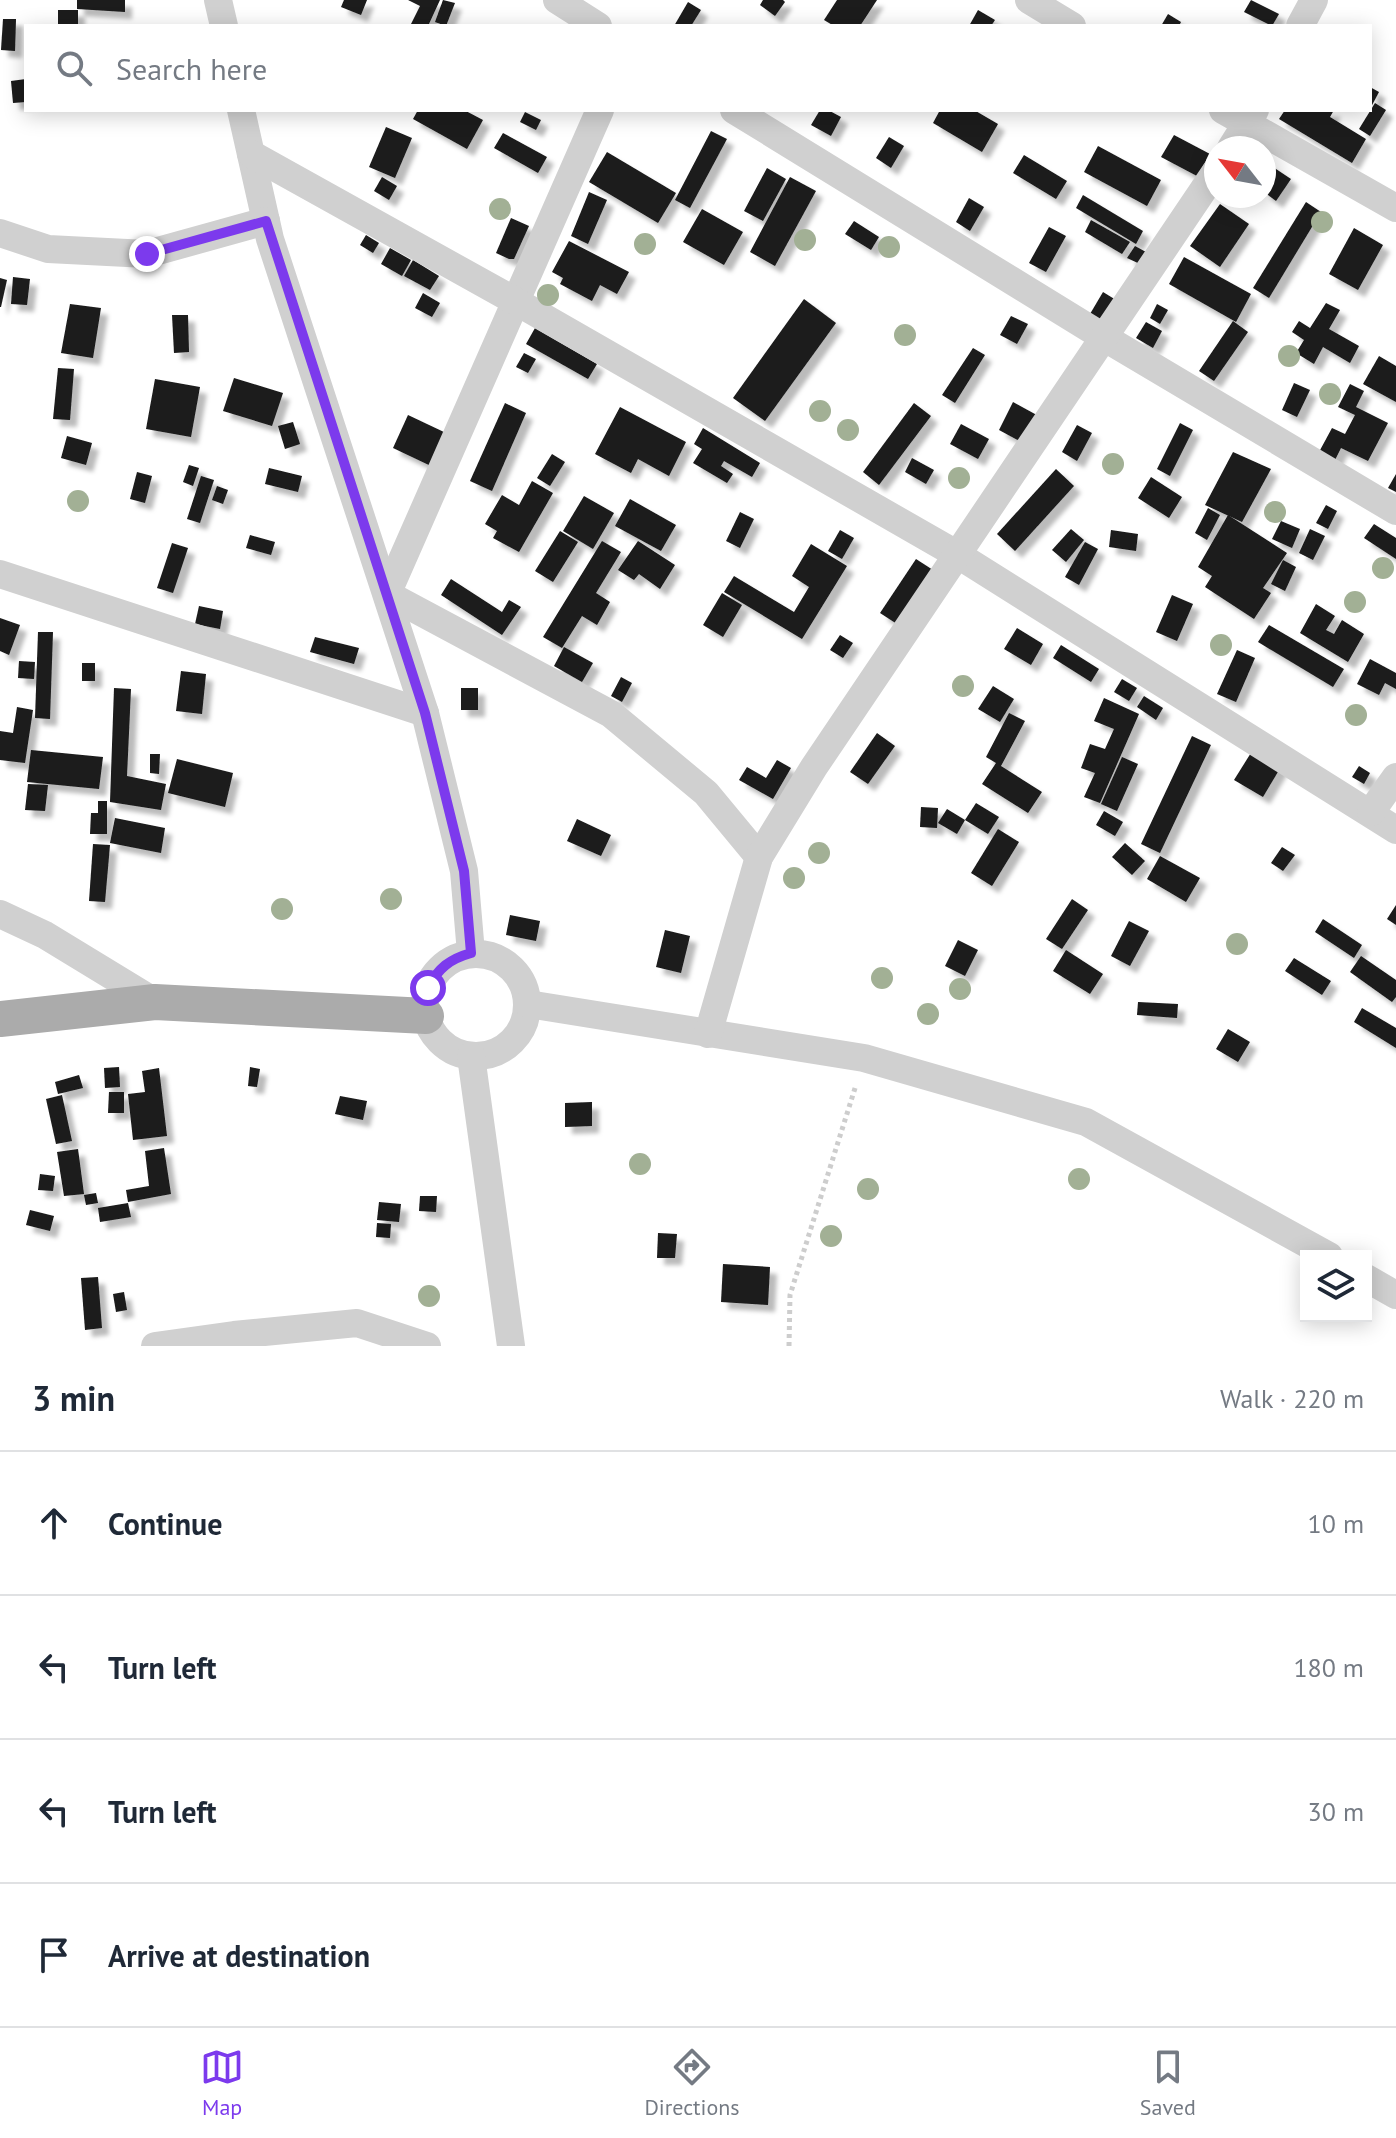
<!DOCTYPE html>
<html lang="en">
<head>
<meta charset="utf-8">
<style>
	body { margin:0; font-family:"PT Sans",sans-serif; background:#f6f6f7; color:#1f2937 }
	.controls { position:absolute; right:24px; bottom:24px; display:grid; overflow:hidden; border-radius:0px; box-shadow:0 4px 20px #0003 }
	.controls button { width:72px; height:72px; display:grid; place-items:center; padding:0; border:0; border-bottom:2px solid #e0e1e3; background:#fff; color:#1f2937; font:40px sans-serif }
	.compass { position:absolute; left:1204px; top:136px; width:72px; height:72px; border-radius:50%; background:#fff; box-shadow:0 4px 20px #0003; rotate:301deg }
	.stop { position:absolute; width:24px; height:24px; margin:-18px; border:6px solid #7c3aed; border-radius:50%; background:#fff }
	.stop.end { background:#7c3aed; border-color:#fff; box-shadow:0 2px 8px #0008 }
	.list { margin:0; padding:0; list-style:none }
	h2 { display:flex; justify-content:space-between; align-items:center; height:104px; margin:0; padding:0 32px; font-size:34px }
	h2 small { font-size:26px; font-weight:400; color:#747a83 }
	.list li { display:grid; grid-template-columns:52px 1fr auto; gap:24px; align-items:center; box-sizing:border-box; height:144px; padding:0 32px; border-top:2px solid #e0e1e3 }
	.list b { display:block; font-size:30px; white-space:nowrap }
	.list em { font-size:26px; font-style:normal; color:#747a83 }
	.icon { flex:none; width:44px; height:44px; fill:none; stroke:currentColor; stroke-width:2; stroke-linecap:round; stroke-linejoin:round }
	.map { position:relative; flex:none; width:1396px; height:1346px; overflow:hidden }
	.search { position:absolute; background:#fff; box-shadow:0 4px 20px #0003; left:24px; right:24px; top:24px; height:88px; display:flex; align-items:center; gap:20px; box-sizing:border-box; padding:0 28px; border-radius:0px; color:#747a83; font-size:30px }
	.sheet { height:680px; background:#fff }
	nav { display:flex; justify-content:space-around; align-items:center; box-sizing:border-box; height:112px; border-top:2px solid #e0e1e3; background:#fff; font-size:22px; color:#747a83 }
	nav a { display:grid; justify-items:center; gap:4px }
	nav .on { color:#7c3aed }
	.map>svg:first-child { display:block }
</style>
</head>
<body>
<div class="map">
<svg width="1396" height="1346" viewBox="0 0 1396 1346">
	<defs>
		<filter id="shadow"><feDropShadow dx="7" dy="7" stdDeviation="2" flood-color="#0004"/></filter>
	</defs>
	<rect width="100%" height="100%" fill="#fff"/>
	<!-- building -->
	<g fill="#1a1a1a" filter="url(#shadow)">
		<path d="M77 0H125V12L77 9Z"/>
		<path d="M344 0H367L361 15 341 7Z"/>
		<path d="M408 0H440L428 26H410L420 6Z"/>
		<path d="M443 0 455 3 446 26 435 22Z"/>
		<path d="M763 0H783L785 2 775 16 760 5Z"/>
		<path d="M837 0H877L860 26H834L824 20Z"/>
		<path d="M1251 0 1279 14 1272 26 1244 12Z"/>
		<path d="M688 2 701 10 691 26H674Z"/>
		<rect x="58" y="10" width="20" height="16"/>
		<path d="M978 10 995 20 991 26H969Z"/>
		<path d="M1168 14 1181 22 1179 26H1161Z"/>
		<path d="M3 19H16L15 51 1 50Z"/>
		<path d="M26 79V102L13 103 11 81Z"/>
		<path d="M1370 87 1379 92 1370 109Z"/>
		<path d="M1375 103 1386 110 1370 136 1359 129Z"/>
		<path d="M418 110H464L483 120 467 149 413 119Z"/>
		<path d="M820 110H828L841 117 831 136 811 125Z"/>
		<path d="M940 110H974L998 124 982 152 933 123Z"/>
		<path d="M1285 110H1334L1330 117 1366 139 1352 163 1279 119Z"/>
		<path d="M525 112 541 120 536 130 520 122Z"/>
		<path d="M386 127 412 138 395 178 369 167Z"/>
		<path d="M711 131 727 139 690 208 675 200Z"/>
		<path d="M503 133 547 157 538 173 494 148Z"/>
		<path d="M1174 135 1210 154 1197 176 1161 157Z"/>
		<path d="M889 137 904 146 891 168 876 158Z"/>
		<path d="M1098 146 1161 180 1147 206 1084 172Z"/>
		<path d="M607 152 676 193 658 223 589 182Z"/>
		<path d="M1024 155 1067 181 1056 199 1013 173Z"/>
		<path d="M1264 161 1291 179 1276 201 1264 192Z"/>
		<path d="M767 168 786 179 763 221 744 211Z"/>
		<path d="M382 177 397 186 389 200 374 191Z"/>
		<path d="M790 177 816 191 775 266 750 252Z"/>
		<path d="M589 192 607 200 588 244 571 236Z"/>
		<path d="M1083 195 1143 231 1136 244 1076 208Z"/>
		<path d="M969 198 984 207 970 231 956 222Z"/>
		<path d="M1306 202 1321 212 1269 298 1253 288Z"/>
		<path d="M1220 204 1249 224 1220 267 1190 246Z"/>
		<path d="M702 209 743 232 724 265 683 242Z"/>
		<path d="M511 218 529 226 514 259H509L496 253Z"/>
		<path d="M1091 220 1130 242 1122 254 1085 232Z"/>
		<path d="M854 221 879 237 871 250 845 234Z"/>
		<path d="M1049 227 1066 236 1046 272 1029 263Z"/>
		<path d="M1354 228 1383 245 1358 290 1329 274Z"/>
		<path d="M366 235 379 243 373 253 360 245Z"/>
		<path d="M569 241 629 272 617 294 600 285 592 301 560 284 563 278 552 272Z"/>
		<path d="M1135 246 1146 252 1140 264 1127 258Z"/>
		<path d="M390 248 411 260 402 276 381 264Z"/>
		<path d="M1184 257 1251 294 1236 322 1169 284Z"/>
		<path d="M413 260 439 276 430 290 404 276Z"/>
		<path d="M13 277 30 279 27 305 11 304Z"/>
		<path d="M0 278 7 280 1 307H0Z"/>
		<path d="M1103 292 1116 300 1104 322 1090 314Z"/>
		<path d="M423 293 440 303 432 317 415 308Z"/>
		<path d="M804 299 836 323 765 421 733 398Z"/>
		<path d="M1326 303 1340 310 1329 329 1359 346 1350 363 1323 347 1314 364 1296 353 1304 340 1292 332 1299 321 1310 328Z"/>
		<path d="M70 304 101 308 93 358 61 353Z"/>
		<path d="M1157 304 1168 310 1160 324 1150 318Z"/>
		<path d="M172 315H188L189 352 174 353Z"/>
		<path d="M1011 316 1028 324 1017 344 1000 335Z"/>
		<path d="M1233 321 1248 332 1214 381 1199 371Z"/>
		<path d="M1146 322 1162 331 1153 348 1136 338Z"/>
		<path d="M535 328 597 364 588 379 526 344Z"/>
		<path d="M973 348 985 355 955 403 942 395Z"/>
		<path d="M524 353 536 359 528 373 516 367Z"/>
		<path d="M1379 356 1396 366V402L1363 384Z"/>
		<path d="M58 368 74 369 70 420 53 419Z"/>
		<path d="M234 378 283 393 272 426 223 411Z"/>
		<path d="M155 379 200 387 191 437 146 429Z"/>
		<path d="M1294 383 1310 390 1297 417 1282 410Z"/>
		<path d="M1350 384 1364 391 1356 407 1388 423 1368 461 1341 448 1335 460 1319 452 1332 428 1345 434 1355 415 1338 407Z"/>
		<path d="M1013 402 1044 419 1029 446 999 430Z"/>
		<path d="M505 403 526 413 492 491 470 481Z"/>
		<path d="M914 403 931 416 879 485 863 472Z"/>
		<path d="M620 407 686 442 669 476 638 459 631 473 595 454Z"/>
		<path d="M408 415 446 433 431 466 393 448Z"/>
		<path d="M293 422 300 444 285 449 278 426Z"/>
		<path d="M1180 423 1193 430 1170 476 1157 469Z"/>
		<path d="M961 424 989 439 978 459 950 444Z"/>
		<path d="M1077 425 1092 433 1077 461 1062 452Z"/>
		<path d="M703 428 760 463 752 477 724 461 721 466 733 474 727 483 693 463 702 449 694 444Z"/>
		<path d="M67 436 92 443 86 465 61 458Z"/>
		<path d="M1233 452 1271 469 1242 522 1205 505Z"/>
		<path d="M552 454 565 462 550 486 537 478Z"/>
		<path d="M912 458 934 470 926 484 905 472Z"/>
		<path d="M189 465 199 468 193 486 183 482Z"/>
		<path d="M269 468 302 476 298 492 265 484Z"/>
		<path d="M1056 469 1074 486 1015 551 997 534Z"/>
		<path d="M137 472 152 476 145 503 130 499Z"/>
		<path d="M1396 474V492L1388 488Z"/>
		<path d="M201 476 214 480 200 523 187 519Z"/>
		<path d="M1151 477 1182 497 1169 518 1138 498Z"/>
		<path d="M532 481 553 493 519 552 493 538 497 531 485 524 502 495 519 505Z"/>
		<path d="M217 486 228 490 223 504 212 500Z"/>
		<path d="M584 496 614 513 593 549 563 531Z"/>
		<path d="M630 499 676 525 661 551 615 526Z"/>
		<path d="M1326 505 1337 511 1328 529 1316 523Z"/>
		<path d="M1208 508 1220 515 1207 540 1195 533Z"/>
		<path d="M740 512 754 519 740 548 726 541Z"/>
		<path d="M1228 515 1287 553 1263 588 1271 593 1254 619 1205 587 1212 576 1198 567Z"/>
		<path d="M1281 521 1300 529 1292 548 1272 539Z"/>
		<path d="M1374 524 1396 538V559L1364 538Z"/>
		<path d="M1071 529 1084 540 1066 562 1052 550Z"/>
		<path d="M1310 529 1325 536 1313 560 1299 553Z"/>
		<path d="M840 530 854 538 842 559 828 551Z"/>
		<path d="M1111 530 1138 534 1136 551 1109 547Z"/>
		<path d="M560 531 578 542 553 582 535 571Z"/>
		<path d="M250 535 275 542 271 555 246 548Z"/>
		<path d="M602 541 621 552 596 593 610 602 597 625 582 616 562 648 543 637Z"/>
		<path d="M638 541 675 565 660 589 639 574 634 580 618 570Z"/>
		<path d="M1085 542 1098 549 1079 585 1065 577Z"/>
		<path d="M172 543 188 548 173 593 157 588Z"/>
		<path d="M811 544 847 566 802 639 724 592 734 576 794 612 809 587 792 576Z"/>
		<path d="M916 559 933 570 897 624 880 613Z"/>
		<path d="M1283 560 1296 567 1285 591 1271 584Z"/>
		<path d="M451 579 502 612 509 600 521 607 502 635 441 595Z"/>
		<path d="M722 593 742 605 723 637 703 625Z"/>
		<path d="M1172 595 1193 604 1177 641 1156 632Z"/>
		<path d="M1316 604 1335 616 1326 630 1334 634 1342 620 1364 634 1348 662 1300 633Z"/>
		<path d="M199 606 223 611 220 629 195 624Z"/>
		<path d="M0 618 20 625 9 655 0 651Z"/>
		<path d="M1269 625 1344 669 1333 687 1258 642Z"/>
		<path d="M1017 628 1043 644 1031 665 1004 649Z"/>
		<path d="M38 632H53L50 719 35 718Z"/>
		<path d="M840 635 853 643 843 658 830 650Z"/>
		<path d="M315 637 359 648 354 664 310 652Z"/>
		<path d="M1061 645 1099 669 1091 682 1053 658Z"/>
		<path d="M564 647 593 663 582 682 554 666Z"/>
		<path d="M1237 650 1255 658 1236 702 1217 694Z"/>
		<path d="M1370 659 1396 673V689L1385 683 1379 695 1357 684Z"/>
		<path d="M19 661 35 662 34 679 18 678Z"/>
		<rect x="82" y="663" width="13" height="18"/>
		<path d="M181 671 206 674 202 714 176 711Z"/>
		<path d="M621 677 632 683 622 702 611 696Z"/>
		<path d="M1122 679 1137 688 1129 701 1114 692Z"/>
		<path d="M993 686 1014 699 1000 722 978 709Z"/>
		<path d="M114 688 131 689 127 776 166 784 161 810 110 802Z"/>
		<rect x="461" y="688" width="17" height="22"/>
		<path d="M1144 696 1163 708 1156 720 1137 707Z"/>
		<path d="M1104 698 1139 714 1100 803 1084 797 1095 773 1081 768 1090 744 1105 749 1114 729 1094 721Z"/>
		<path d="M17 707 33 710 25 763 0 760V731L13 733Z"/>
		<path d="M1009 713 1025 721 1001 766 1042 792 1028 813 982 784 996 763 986 757Z"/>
		<path d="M877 733 895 746 868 784 850 772Z"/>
		<path d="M1192 736 1211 745 1160 853 1141 844Z"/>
		<path d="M1254 748 1282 765 1263 797 1234 780Z"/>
		<path d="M31 750 103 757 99 789 27 782Z"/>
		<path d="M150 754H160L159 774 150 773Z"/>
		<path d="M1122 757 1138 764 1117 811 1101 804Z"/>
		<path d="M177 759 233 773 225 807 168 793Z"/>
		<path d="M777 760 791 768 773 799 739 780 747 767 766 778Z"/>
		<path d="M1359 766 1370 773 1364 784 1352 777Z"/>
		<path d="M28 784 48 785 45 811 25 810Z"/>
		<path d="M98 801H107V834H90L91 813H98Z"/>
		<path d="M976 803 999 817 988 834 965 820Z"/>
		<path d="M921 807 938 808 937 828 920 827Z"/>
		<path d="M947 809 965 820 957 834 938 823Z"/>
		<path d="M1104 811 1123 822 1115 836 1096 825Z"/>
		<path d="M115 818 165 828 161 853 110 843Z"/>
		<path d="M577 819 611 835 601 856 567 841Z"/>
		<path d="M998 829 1019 842 992 886 971 873Z"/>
		<path d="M1125 843 1145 861 1132 875 1112 857Z"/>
		<path d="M93 844 110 845 105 902 89 901Z"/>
		<path d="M1282 847 1295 855 1283 871 1271 863Z"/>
		<path d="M1160 856 1200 878 1186 902 1147 879Z"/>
		<path d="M1072 899 1088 910 1062 949 1046 939Z"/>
		<path d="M1396 905V925L1387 919Z"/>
		<path d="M510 915 540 921 536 941 506 935Z"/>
		<path d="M1323 919 1362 945 1354 958 1315 932Z"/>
		<path d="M1129 921 1149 931 1130 966 1111 956Z"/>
		<path d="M665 930 690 936 681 973 656 967Z"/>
		<path d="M958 940 978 950 965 976 945 966Z"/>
		<path d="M1066 950 1103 974 1090 994 1053 971Z"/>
		<path d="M1361 956 1396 980V997L1392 1002 1350 972Z"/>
		<path d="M1294 958 1331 981 1322 995 1285 971Z"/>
		<path d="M1138 1002 1178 1004 1177 1018 1137 1015Z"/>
		<path d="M1362 1008 1396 1028V1048L1354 1022Z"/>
		<path d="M1228 1029 1250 1042 1238 1062 1216 1049Z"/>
		<path d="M119 1067 120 1087 105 1088 104 1068Z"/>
		<path d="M250 1067 260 1069 257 1087 248 1086Z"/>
		<path d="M159 1068 167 1136 133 1140 128 1094 145 1092 142 1071Z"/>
		<path d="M79 1075 83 1088 58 1094 55 1082Z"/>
		<path d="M109 1092H124V1113H108Z"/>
		<path d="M62 1095 72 1141 56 1144 46 1099Z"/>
		<path d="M340 1096 367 1101 363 1120 335 1114Z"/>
		<path d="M592 1102V1126L565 1127V1103Z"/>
		<path d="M164 1148 171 1194 128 1202 126 1190 149 1186 145 1151Z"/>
		<path d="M78 1149 84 1194 64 1196 57 1152Z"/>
		<path d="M40 1174 55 1176 53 1191 38 1190Z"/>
		<path d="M96 1193 98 1203 86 1205 84 1195Z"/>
		<path d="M420 1196H437L436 1212 419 1211Z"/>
		<path d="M379 1202 401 1204 399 1222 377 1220Z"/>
		<path d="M128 1203 131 1217 100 1222 98 1208Z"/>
		<path d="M30 1210 54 1216 50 1231 26 1225Z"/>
		<path d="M377 1223 391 1224 390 1238 376 1237Z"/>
		<path d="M658 1233 677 1234 675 1258H657Z"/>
		<path d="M723 1264 770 1267 768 1305 721 1302Z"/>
		<path d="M98 1277 102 1328 85 1330 81 1278Z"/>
		<path d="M124 1292 127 1310 116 1312 113 1294Z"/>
	</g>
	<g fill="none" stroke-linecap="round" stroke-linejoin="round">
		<!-- path -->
		<path stroke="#cdcdcd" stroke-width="5" stroke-dasharray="4 4" stroke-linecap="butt" d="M789 1346 790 1295 856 1085"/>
		<!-- minor -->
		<g stroke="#d0d0d0" stroke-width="28">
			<path d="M218 0 224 26"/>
			<path d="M557 0 598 26"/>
			<path d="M1029 0 1072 26"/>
			<path d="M1300 26 1314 0"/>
			<path d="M241 110 270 239 425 713 464 871 471 953"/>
			<path d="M600 110 387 594 611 714 706 793 759 857"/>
			<path d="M734 110 1105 338 1396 511"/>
			<path d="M1223 110 1396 208"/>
			<path d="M1231 148 1255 110"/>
			<path d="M251 154 517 302 958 555 1396 830"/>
			<path d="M0 233 48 249 147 254 266 221"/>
			<path d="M0 574 425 713"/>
			<path d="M1371 812 1396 777"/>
			<path d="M0 914 45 935 155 1002"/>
			<circle cx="476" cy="1005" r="51"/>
			<path d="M528 1004 864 1058 1086 1122 1329 1256"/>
			<path d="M708 1034 759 857 814 767 1216 171"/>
			<path d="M471 1056 511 1346"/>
			<path d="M1366 1278 1396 1295"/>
			<path d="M155 1346 234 1335 357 1323 427 1346"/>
		</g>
		<!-- major -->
		<path stroke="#ababab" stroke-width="36" d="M0 1019 155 1002 426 1016"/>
	</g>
	<!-- trees -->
	<g fill="#a2b095">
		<circle cx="500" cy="209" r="11"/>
		<circle cx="1322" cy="222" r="11"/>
		<circle cx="805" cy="240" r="11"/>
		<circle cx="645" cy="244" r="11"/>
		<circle cx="889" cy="247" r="11"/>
		<circle cx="548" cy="295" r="11"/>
		<circle cx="905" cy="335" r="11"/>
		<circle cx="1289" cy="356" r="11"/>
		<circle cx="1330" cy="394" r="11"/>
		<circle cx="820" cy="411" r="11"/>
		<circle cx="848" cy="430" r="11"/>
		<circle cx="1113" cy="464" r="11"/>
		<circle cx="959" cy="478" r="11"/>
		<circle cx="78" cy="501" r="11"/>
		<circle cx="1275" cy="512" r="11"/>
		<circle cx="1383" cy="568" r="11"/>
		<circle cx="1355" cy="602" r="11"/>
		<circle cx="1221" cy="645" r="11"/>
		<circle cx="963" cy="686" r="11"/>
		<circle cx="1356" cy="715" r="11"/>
		<circle cx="819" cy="853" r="11"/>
		<circle cx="794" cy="878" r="11"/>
		<circle cx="391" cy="899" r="11"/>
		<circle cx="282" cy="909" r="11"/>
		<circle cx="1237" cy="944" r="11"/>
		<circle cx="882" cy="978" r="11"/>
		<circle cx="960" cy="989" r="11"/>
		<circle cx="928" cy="1014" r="11"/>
		<circle cx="640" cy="1164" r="11"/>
		<circle cx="1079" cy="1179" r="11"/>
		<circle cx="868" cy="1189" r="11"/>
		<circle cx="831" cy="1236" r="11"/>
		<circle cx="429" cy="1296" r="11"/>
	</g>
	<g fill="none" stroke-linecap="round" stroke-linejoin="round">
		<!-- route -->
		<path stroke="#7c3aed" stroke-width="10" d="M147 254 266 221 425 713 464 871 471 953C450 959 438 968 428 988"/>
	</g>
</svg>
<div class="controls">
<button><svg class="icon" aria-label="layers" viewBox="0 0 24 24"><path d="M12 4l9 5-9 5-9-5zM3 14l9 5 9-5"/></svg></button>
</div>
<svg class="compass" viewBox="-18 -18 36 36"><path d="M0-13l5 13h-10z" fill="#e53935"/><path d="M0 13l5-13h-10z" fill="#747a83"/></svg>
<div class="stop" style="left:428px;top:988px"></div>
<div class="stop end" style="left:147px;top:254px"></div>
<div class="search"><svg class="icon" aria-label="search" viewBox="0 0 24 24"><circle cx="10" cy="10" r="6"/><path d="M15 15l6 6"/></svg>Search here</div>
</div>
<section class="sheet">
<h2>3 min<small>Walk · 220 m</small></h2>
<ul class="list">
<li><svg class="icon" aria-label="ahead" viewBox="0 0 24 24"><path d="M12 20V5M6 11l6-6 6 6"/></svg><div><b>Continue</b></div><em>10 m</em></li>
<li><svg class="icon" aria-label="left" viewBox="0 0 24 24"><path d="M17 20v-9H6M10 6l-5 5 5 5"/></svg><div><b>Turn left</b></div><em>180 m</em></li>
<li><svg class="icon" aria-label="left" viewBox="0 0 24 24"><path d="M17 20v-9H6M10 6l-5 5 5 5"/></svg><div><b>Turn left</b></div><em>30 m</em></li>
<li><svg class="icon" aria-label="arrive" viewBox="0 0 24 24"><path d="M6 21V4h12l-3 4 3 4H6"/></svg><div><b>Arrive at destination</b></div></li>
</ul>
</section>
<nav>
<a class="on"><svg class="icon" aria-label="map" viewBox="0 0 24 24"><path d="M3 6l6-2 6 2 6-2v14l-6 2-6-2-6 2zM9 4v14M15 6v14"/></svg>Map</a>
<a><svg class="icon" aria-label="directions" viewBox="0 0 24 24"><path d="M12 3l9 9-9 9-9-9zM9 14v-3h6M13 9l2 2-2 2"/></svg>Directions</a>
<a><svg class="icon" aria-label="saved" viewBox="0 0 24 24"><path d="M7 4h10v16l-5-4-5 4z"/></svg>Saved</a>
</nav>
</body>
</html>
